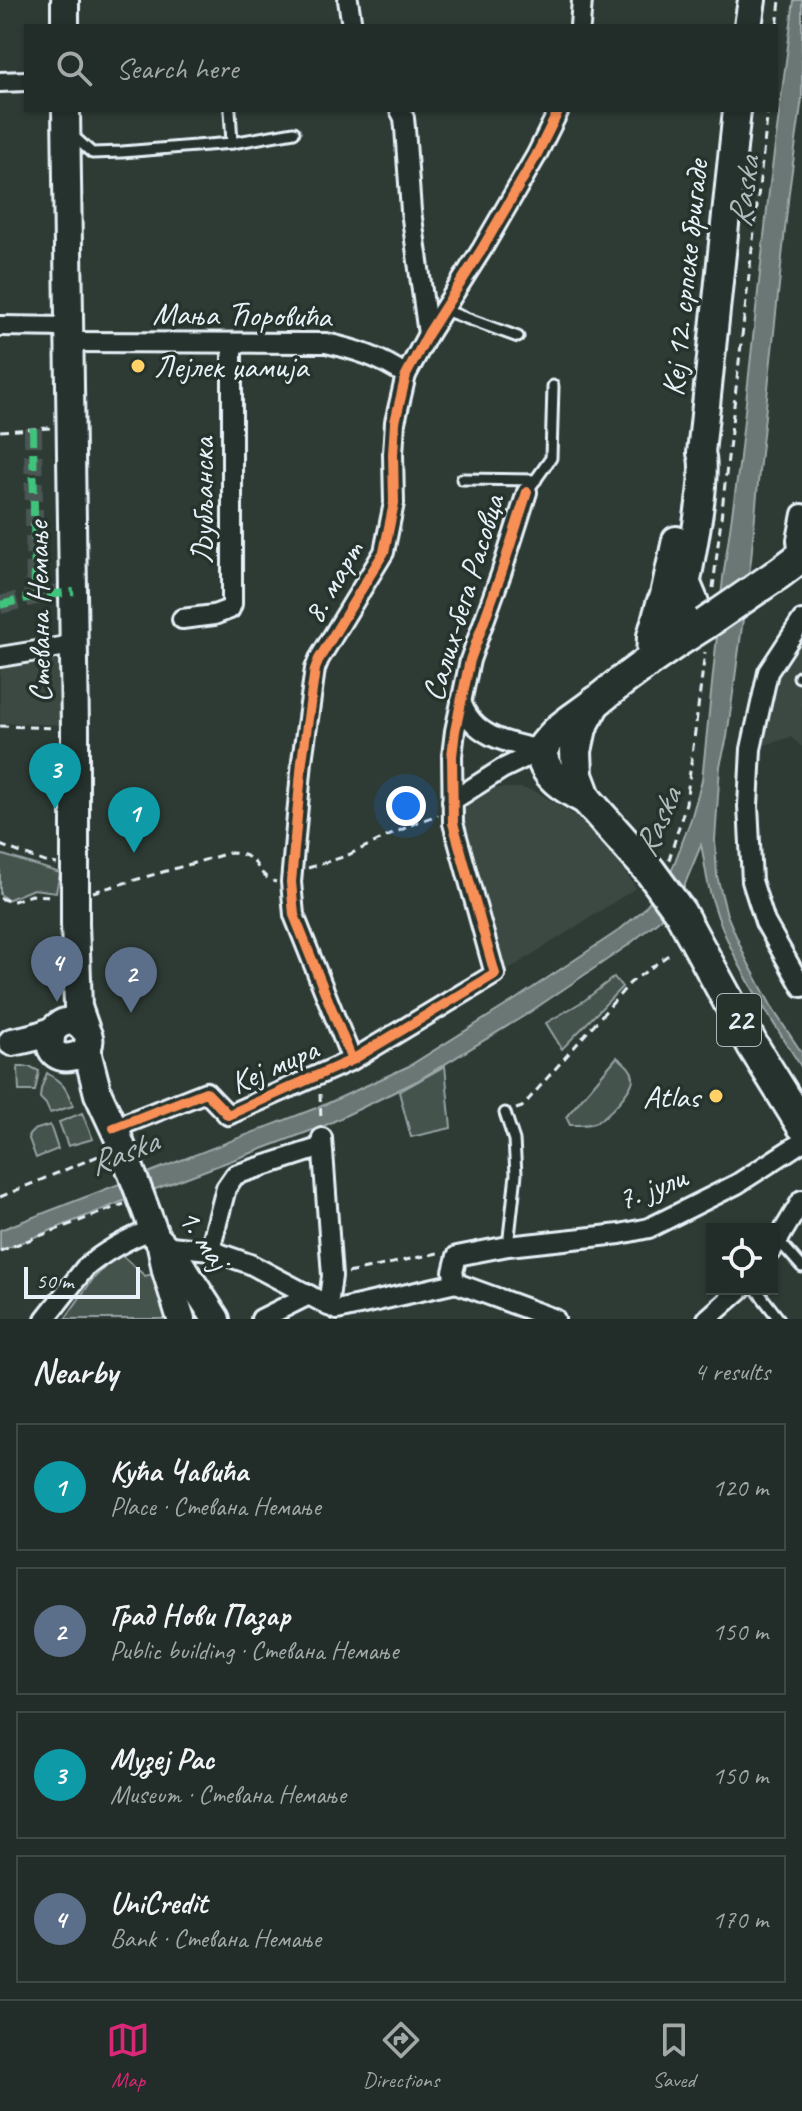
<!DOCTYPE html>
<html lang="en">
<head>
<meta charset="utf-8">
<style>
	body { margin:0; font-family:Caveat,sans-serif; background:#2a3430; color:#f1f3f6 }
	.controls { position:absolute; right:24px; bottom:24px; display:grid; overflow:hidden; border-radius:0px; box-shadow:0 2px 6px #0004 }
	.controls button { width:72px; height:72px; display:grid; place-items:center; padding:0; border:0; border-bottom:2px solid #3f4845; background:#222c28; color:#f1f3f6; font:40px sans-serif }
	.scale { position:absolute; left:24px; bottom:20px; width:116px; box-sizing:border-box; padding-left:8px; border:4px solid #e8f1f8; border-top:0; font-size:22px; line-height:28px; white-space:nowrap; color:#e8f1f8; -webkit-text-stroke:6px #26332d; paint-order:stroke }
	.you { position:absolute; left:406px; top:806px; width:28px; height:28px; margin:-20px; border:6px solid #fff; border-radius:50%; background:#1a73e8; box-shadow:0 0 0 12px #1a73e833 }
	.badge { display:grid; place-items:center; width:52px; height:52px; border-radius:50%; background:#db2777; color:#fff; font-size:26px; font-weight:700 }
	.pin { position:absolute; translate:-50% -66px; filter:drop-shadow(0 2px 4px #0008) }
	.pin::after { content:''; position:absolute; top:42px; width:28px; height:24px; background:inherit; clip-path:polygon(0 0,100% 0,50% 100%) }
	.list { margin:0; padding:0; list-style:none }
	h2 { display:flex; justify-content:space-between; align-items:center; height:104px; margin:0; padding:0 32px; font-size:34px }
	h2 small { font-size:26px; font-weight:400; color:#a2a7a8 }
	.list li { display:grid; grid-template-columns:52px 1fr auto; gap:24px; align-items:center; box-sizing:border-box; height:128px; margin:0 16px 16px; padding:0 16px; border:2px solid #3f4845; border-radius:0px }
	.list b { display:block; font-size:30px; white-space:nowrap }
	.list p { margin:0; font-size:26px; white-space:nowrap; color:#a2a7a8 }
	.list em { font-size:26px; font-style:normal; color:#a2a7a8 }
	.icon { flex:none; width:44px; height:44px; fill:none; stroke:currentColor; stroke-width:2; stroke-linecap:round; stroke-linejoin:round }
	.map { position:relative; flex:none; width:802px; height:1319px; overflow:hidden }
	.search { position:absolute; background:#222c28; box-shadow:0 2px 6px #0004; left:24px; right:24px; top:24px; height:88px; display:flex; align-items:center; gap:20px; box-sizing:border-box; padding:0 28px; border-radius:0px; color:#a2a7a8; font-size:30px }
	.sheet { height:680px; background:#222c28 }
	nav { display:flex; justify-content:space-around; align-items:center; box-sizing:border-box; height:112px; border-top:2px solid #3f4845; background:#222c28; font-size:22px; color:#a2a7a8 }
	nav a { display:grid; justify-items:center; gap:4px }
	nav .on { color:#db2777 }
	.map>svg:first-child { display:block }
</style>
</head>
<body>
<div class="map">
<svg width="802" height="1319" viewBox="0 0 802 1319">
	<rect width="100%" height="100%" fill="#2e3b35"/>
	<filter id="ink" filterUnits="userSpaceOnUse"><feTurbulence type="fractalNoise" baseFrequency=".0125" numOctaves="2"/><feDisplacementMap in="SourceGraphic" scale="16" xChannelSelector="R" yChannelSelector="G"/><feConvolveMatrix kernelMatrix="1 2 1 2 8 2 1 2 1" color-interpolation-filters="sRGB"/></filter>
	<g filter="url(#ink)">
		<!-- built -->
		<g fill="#3b4843">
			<path d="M802 620V747L791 737 751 749 768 672Z"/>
			<path d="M56 661 72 668 71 725 0 723V669L31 662Z"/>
			<path d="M496 788H520L535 791 579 818 614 855 636 888 502 974 460 824 462 807 471 796Z"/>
		</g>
		<!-- green -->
		<g fill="#45524e" stroke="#96a2a3" stroke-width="2">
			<path d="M0 854 60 873 56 892 33 889 7 900 0 894Z"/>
			<path d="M614 977 622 987 562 1049 546 1023 585 1000Z"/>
			<path d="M617 1057C624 1063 632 1068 633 1077 634 1089 607 1117 596 1122 588 1126 579 1125 570 1125L566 1117Z"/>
			<path d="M445 1066 451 1128 411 1137 399 1092Z"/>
			<path d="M18 1067H31L39 1071 35 1091H19Z"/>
			<path d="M47 1073C64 1084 66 1087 73 1106L50 1113 46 1104 40 1098 41 1089Z"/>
			<path d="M82 1113 93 1139 68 1146 59 1122Z"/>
			<path d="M50 1125 58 1149 36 1158 28 1136 34 1130Z"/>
			<path d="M119 1253 145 1276 166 1271 181 1319H65L93 1279Z"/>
		</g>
		<!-- water -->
		<path fill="#6b7775" stroke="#9da8a9" stroke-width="2" d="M794 0H802V98L789 192 759 472 751 560 727 737 720 766 715 840 717 876 727 915 745 957 774 1011 802 1053V1068C768 1014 730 960 712 899 706 881 705 862 701 845L682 891 658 921 627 946 524 1016 417 1081 326 1125 121 1202 0 1251V1230L324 1105 409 1066 513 1001 618 931 642 911 670 875 691 819 702 780 723 578 739 466 769 191Z"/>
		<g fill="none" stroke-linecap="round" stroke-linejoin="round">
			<!-- street-tunnel -->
			<g stroke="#4a5652" stroke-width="18" stroke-dasharray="18 9" stroke-linecap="butt">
				<path d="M33 428 35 596"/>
				<path d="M0 605 35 596 61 593"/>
			</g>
			<defs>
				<g id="lane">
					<path d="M72 135 92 153 122 152 232 143 230 110"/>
					<path d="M232 143 294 132"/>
					<path d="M444 310 518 337"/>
					<path d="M462 479 536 480"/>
					<path d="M527 492 551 458 553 386"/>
					<path d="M799 677 802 675"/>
					<path d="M505 1113 514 1140 516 1174 508 1246"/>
					<path d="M779 1241 802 1267"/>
					<path d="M756 1289 779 1319"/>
				</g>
				<g id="street">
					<path d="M348 0 352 26"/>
					<path d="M580 26 582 0"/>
					<path d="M0 82 26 81"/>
					<path d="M400 110 404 118 405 128 411 211 428 334"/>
					<path d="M0 326 69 327"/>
					<path d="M70 342 326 343C357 350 379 357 406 375"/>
					<path d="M799 558 797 540 802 514"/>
					<path d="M182 619 214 615 230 609 232 604V344"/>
					<path d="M802 620 768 672 751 749 748 806 752 881 765 922 802 987"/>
					<path d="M0 657 73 645"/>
					<path d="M461 701C472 737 508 743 541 750"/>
					<path d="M452 801 502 769 541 750"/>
					<path d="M352 1060 294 915 291 882 302 761 315 669 319 659 384 552 394 503 393 454 395 422 406 375 428 334 482 249 536 156 559 110"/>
					<path d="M114 1128 206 1092 228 1115 352 1060 495 974 453 823 452 756 455 731 470 660 501 574 527 492"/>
					<path d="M322 1138 332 1276 328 1306"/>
					<path d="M161 1245 210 1250 250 1264 337 1310 456 1283"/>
					<path d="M210 1250 226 1188 235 1175 322 1147"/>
					<path d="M772 1250 802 1200"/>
					<path d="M456 1283 453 1272 457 1256 508 1246 620 1234 649 1228 737 1184 802 1142"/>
					<path d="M456 1283 555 1319"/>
					<path d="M45 1319 85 1268C106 1250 127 1239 153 1229"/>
					<path d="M261 1319 309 1295"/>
					<path d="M707 1319 741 1289"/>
				</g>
				<g id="secondary">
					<path d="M65 0V26"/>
					<path d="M748 26 752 0"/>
					<path d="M66 110 75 729V924L78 1007 86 1030"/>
					<path d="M669 622 662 604 676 540"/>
					<path d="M680 640 679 624C684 590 710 479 701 453L737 110"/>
					<path d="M12 1042C24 1040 37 1037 49 1032 55 1029 58 1024 65 1022 71 1020 78 1022 82 1027 113 1055 36 1077 53 1030"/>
					<path d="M88 1044V1055L98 1094 118 1137 156 1237 179 1262 216 1319"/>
					<path d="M161 1245 166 1271 181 1319"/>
				</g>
				<g id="primary">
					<path d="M778 574 802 556"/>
					<path d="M685 584 693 603"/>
					<path d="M652 658 653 636 662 604"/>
					<path d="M595 702 581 728 576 751 577 775 586 799 650 871 680 912 753 1046 802 1125"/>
					<path d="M586 799C565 788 543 776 541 750 560 724 573 720 597 701 631 673 666 648 705 624"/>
				</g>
			</defs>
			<!-- lane casing -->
			<use href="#lane" stroke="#e8f1f8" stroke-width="15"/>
			<!-- street casing -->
			<use href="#street" stroke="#e8f1f8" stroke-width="24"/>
			<!-- secondary casing -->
			<use href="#secondary" stroke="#e8f1f8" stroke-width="32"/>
			<!-- primary casing -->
			<use href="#primary" stroke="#e8f1f8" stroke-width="36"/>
			<!-- path -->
			<g stroke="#e8f1f8" stroke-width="3" stroke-dasharray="8 6" stroke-linecap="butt">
				<path d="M776 38 780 0"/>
				<path d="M0 431 50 428"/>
				<path d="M713 588 768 110"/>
				<path d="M0 726 56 728"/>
				<path d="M0 845 45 862 57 864"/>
				<path d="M669 860 686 803 705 652"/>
				<path d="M308 868 346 856 418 822 438 815"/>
				<path d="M93 892 229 853C263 853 252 875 276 882"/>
				<path d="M0 898 11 902 31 895 54 896"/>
				<path d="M320 1094 321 1122"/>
				<path d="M516 1109 522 1107 630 983 671 953"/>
				<path d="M0 1197 103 1154"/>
				<path d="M0 1251 124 1204"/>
				<path d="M348 1273 442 1252"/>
			</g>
			<!-- lane -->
			<use href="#lane" stroke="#26332d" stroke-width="9"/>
			<!-- street -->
			<use href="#street" stroke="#26332d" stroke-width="18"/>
			<!-- secondary -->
			<use href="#secondary" stroke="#26332d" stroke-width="26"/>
			<!-- primary -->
			<use href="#primary" stroke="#26332d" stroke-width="30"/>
			<defs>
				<path id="primary-bridge" d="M705 624 778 574"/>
			</defs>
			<!-- primary-bridge casing -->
			<use href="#primary-bridge" stroke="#e8f1f8" stroke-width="36" stroke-linecap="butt"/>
			<!-- primary-bridge -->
			<use href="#primary-bridge" stroke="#26332d" stroke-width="30"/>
			<!-- quiet -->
			<g stroke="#40c37c" stroke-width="8" stroke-dasharray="16 8" stroke-linecap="butt">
				<path d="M33 428 35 596"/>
				<path d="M0 605 35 596 74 592"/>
			</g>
			<defs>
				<g id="cycleway">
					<path d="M352 1060 294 915 291 882 302 761 315 669 319 659 384 552 394 503 393 454 395 422 406 375 428 334 482 249 536 156 559 110"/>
					<path d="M114 1128 206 1092 228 1115 352 1060 495 974 453 823 452 756 455 731 470 660 501 574 527 492"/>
				</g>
			</defs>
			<!-- cycleway casing -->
			<use href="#cycleway" stroke="#26332d" stroke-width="15"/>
			<!-- cycleway -->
			<use href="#cycleway" stroke="#f78f57" stroke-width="10"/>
		</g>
	</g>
	<!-- markers -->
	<g fill="#ffd166" stroke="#26332d" stroke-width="3">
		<circle cx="138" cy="366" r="8"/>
		<circle cx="716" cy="1096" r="8"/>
	</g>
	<g text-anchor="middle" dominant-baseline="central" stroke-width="7" stroke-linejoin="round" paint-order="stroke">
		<!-- shield labels -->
		<rect fill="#26332d" stroke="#aeb8bb" stroke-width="2" x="717" y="994" width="44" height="52" rx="6"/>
		<g font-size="30" font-weight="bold" fill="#e8f1f8">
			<text x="739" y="1020">22</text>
		</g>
		<!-- street labels -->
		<g font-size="32" fill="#e8f1f8" stroke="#26332d">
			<text transform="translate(685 278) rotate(-84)">Кеј 12. српске бригаде</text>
			<text transform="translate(242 315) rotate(1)">Мања Ћоровића</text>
			<text transform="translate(202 501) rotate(-90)">Љубљанска</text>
			<text transform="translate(333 582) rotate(-60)">8. март</text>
			<text transform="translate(463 598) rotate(-73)">Салих-бега Расовца</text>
			<text transform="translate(39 612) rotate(-91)">Стевана Немање</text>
			<text transform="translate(274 1066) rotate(-24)">Кеј мира</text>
			<text transform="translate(652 1188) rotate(-21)">7. јули</text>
			<text transform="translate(204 1239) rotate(56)">1. мај</text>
		</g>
		<!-- poi labels -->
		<g font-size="32" fill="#e8f1f8" stroke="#26332d" text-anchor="start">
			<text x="154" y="366">Лејлек џамија</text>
			<text x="700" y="1096" text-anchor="end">Atlas</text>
		</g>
		<!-- water labels -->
		<g font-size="34" font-style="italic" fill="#b0babd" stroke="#26332d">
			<text transform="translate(743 192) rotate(-82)">Raska</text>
			<text transform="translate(657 822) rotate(-66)">Raska</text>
			<text transform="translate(123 1152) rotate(-21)">Raska</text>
		</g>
	</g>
</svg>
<div class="controls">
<button><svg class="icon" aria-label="locate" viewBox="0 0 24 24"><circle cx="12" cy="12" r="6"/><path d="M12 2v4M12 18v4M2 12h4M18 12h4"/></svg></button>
</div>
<div class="scale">50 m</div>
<div class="you"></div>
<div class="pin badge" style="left:134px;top:853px;background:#0f9aa8">1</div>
<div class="pin badge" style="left:131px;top:1013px;background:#5c6f8a">2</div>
<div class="pin badge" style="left:55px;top:809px;background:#0f9aa8">3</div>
<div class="pin badge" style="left:57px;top:1002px;background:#5c6f8a">4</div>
<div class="search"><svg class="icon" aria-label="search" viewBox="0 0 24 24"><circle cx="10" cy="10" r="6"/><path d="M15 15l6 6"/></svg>Search here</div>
</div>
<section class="sheet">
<h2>Nearby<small>4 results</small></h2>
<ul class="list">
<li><span class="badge" style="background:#0f9aa8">1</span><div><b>Кућа Чавића</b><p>Place · Стевана Немање</p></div><em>120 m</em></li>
<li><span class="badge" style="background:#5c6f8a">2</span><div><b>Град Нови Пазар</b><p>Public building · Стевана Немање</p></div><em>150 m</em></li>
<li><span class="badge" style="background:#0f9aa8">3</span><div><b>Музеј Рас</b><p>Museum · Стевана Немање</p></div><em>150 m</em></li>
<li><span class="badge" style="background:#5c6f8a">4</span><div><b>UniCredit</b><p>Bank · Стевана Немање</p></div><em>170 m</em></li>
</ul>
</section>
<nav>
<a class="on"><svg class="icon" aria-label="map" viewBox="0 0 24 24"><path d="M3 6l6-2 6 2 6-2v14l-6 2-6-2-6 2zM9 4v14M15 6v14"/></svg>Map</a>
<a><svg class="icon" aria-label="directions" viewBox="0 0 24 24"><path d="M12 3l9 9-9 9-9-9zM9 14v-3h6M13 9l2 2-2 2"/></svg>Directions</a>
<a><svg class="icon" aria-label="saved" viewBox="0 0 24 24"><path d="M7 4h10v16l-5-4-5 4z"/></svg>Saved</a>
</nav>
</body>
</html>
